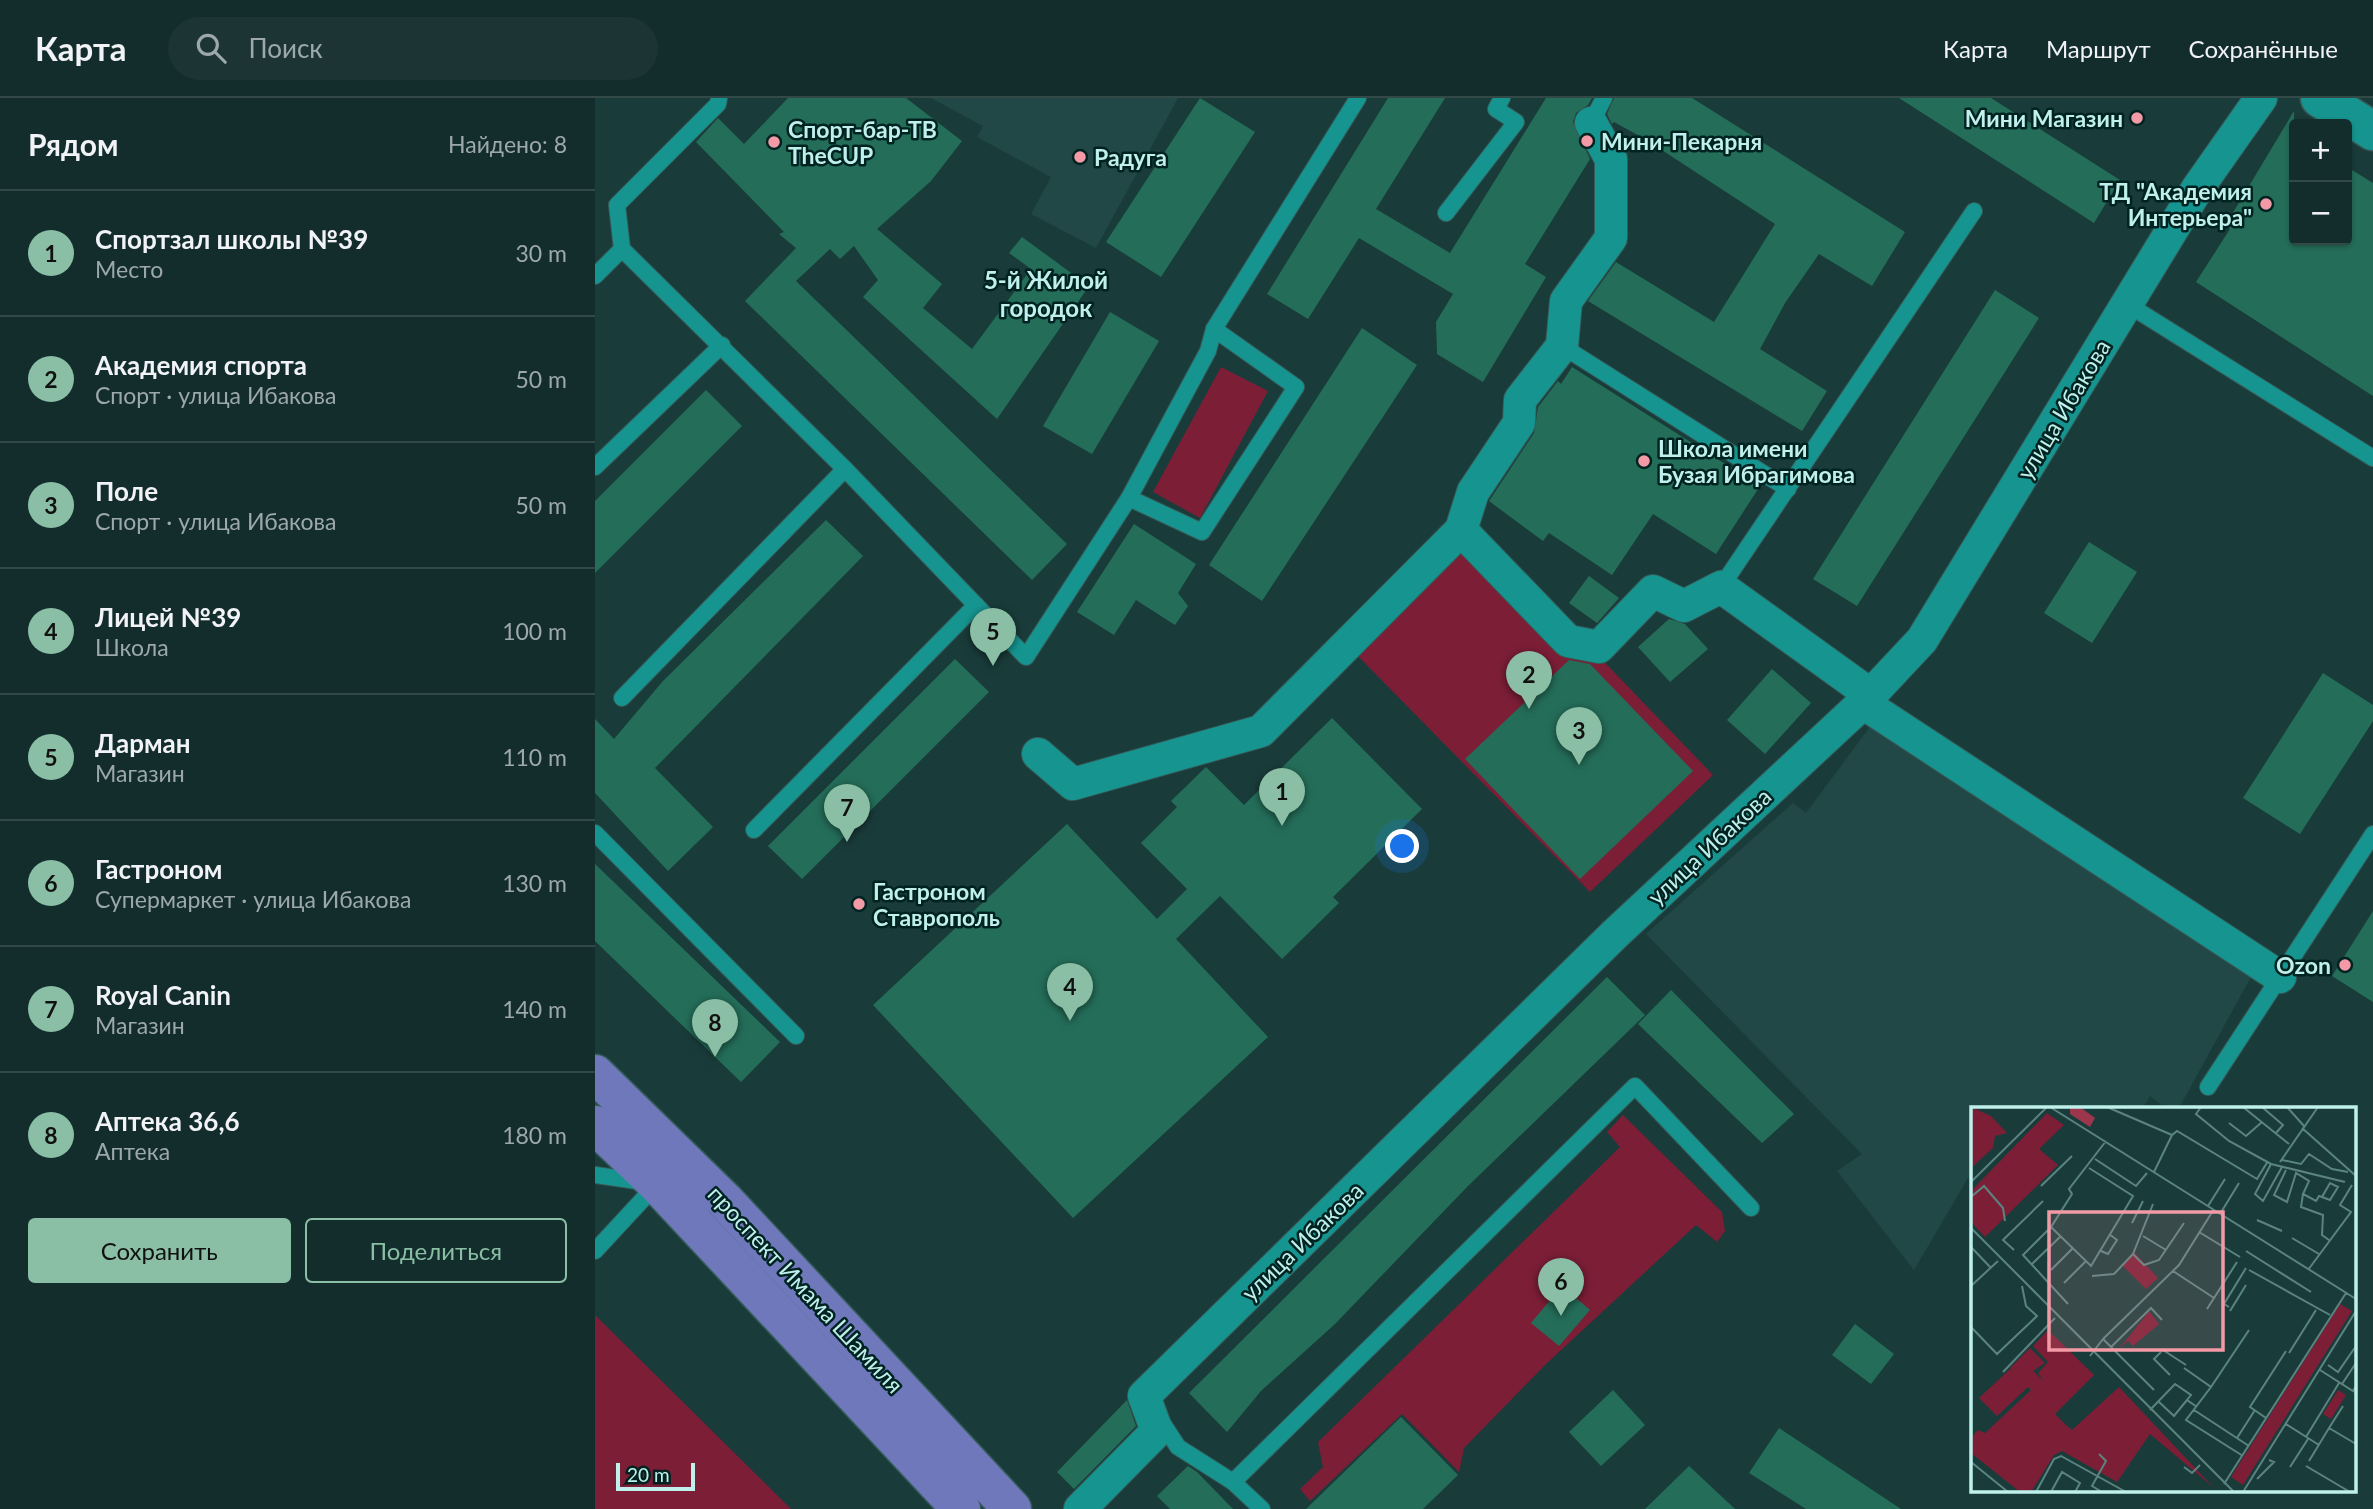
<!DOCTYPE html>
<html lang="ru">
<head>
<meta charset="utf-8">
<style>
	body { margin:0; font-family:Lato,sans-serif; background:#1c3534; color:#f1f3f6 }
	.controls { position:absolute; right:21px; top:21px; display:grid; overflow:hidden; border-radius:7px; box-shadow:0 2px 5px #0004 }
	.controls button { width:63px; height:63px; display:grid; place-items:center; padding:0; border:0; border-bottom:2px solid #324948; background:#132d2c; color:#f1f3f6; font:35px sans-serif }
	.scale { position:absolute; left:21px; bottom:18px; width:79px; box-sizing:border-box; padding-left:7px; border:4px solid #bff0ec; border-top:0; font-size:19px; line-height:24px; white-space:nowrap; color:#bff0ec; -webkit-text-stroke:5px #002321; paint-order:stroke }
	.you { position:absolute; left:808px; top:749px; width:24px; height:24px; margin:-18px; border:5px solid #fff; border-radius:50%; background:#1a73e8; box-shadow:0 0 0 10px #1a73e833 }
	.badge { display:grid; place-items:center; width:46px; height:46px; border-radius:50%; background:#8abfa5; color:#111; font-size:23px; font-weight:700 }
	.pin { position:absolute; translate:-50% -58px; filter:drop-shadow(0 2px 4px #0008) }
	.pin::after { content:''; position:absolute; top:37px; width:24px; height:21px; background:inherit; clip-path:polygon(0 0,100% 0,50% 100%) }
	.list { margin:0; padding:0; list-style:none }
	h2 { display:flex; justify-content:space-between; align-items:center; height:91px; margin:0; padding:0 28px; font-size:30px }
	h2 small { font-size:23px; font-weight:400; color:#9da8a9 }
	.list li { display:grid; grid-template-columns:46px 1fr auto; gap:21px; align-items:center; box-sizing:border-box; height:126px; padding:0 28px; border-top:2px solid #324948 }
	.list b { display:block; font-size:26px; white-space:nowrap }
	.list p { margin:0; font-size:23px; white-space:nowrap; color:#9da8a9 }
	.list em { font-size:23px; font-style:normal; color:#9da8a9 }
	.actions { display:flex; gap:14px; padding:21px 28px }
	.actions a { flex:1; padding:16px 0; border:2px solid #8abfa5; border-radius:7px; text-align:center; font-size:24px; color:#8abfa5 }
	.actions .main { background:#8abfa5; color:#111 }
	.icon { flex:none; width:38px; height:38px; fill:none; stroke:currentColor; stroke-width:2; stroke-linecap:round; stroke-linejoin:round }
	.map { position:relative; flex:none; width:1778px; height:1411px; overflow:hidden }
	header { display:flex; align-items:center; gap:42px; box-sizing:border-box; height:98px; padding:0 35px; background:#132d2c; border-bottom:2px solid #324948 }
	header strong { font-size:33px }
	nav { display:flex; gap:38px; margin-inline-start:auto; font-size:24px }
	.search { width:490px; height:63px; background:#1c3534; display:flex; align-items:center; gap:18px; box-sizing:border-box; padding:0 24px; border-radius:38px; color:#9da8a9; font-size:26px }
	main { display:flex }
	aside { flex:1; background:#132d2c }
	.map>svg:first-child { display:block }
</style>
</head>
<body>
<header>
<strong>Карта</strong>
<div class="search"><svg class="icon" aria-label="search" viewBox="0 0 24 24"><circle cx="10" cy="10" r="6"/><path d="M15 15l6 6"/></svg>Поиск</div>
<nav><a>Карта</a><a>Маршрут</a><a>Сохранённые</a></nav>
</header>
<main>
<aside>
<h2>Рядом<small>Найдено: 8</small></h2>
<ul class="list">
<li><span class="badge">1</span><div><b>Спортзал школы №39</b><p>Место</p></div><em>30 m</em></li>
<li><span class="badge">2</span><div><b>Академия спорта</b><p>Спорт · улица Ибакова</p></div><em>50 m</em></li>
<li><span class="badge">3</span><div><b>Поле</b><p>Спорт · улица Ибакова</p></div><em>50 m</em></li>
<li><span class="badge">4</span><div><b>Лицей №39</b><p>Школа</p></div><em>100 m</em></li>
<li><span class="badge">5</span><div><b>Дарман</b><p>Магазин</p></div><em>110 m</em></li>
<li><span class="badge">6</span><div><b>Гастроном</b><p>Супермаркет · улица Ибакова</p></div><em>130 m</em></li>
<li><span class="badge">7</span><div><b>Royal Canin</b><p>Магазин</p></div><em>140 m</em></li>
<li><span class="badge">8</span><div><b>Аптека 36,6</b><p>Аптека</p></div><em>180 m</em></li>
</ul>
<div class="actions"><a class="main">Сохранить</a><a>Поделиться</a></div>
</aside>
<div class="map">
<svg width="1778" height="1411" viewBox="0 0 1778 1411">
	<rect width="100%" height="100%" fill="#193c3a"/>
	<!-- built -->
	<g fill="#214846">
		<path d="M336 0H583L501 150 436 116 456 79 382 39 388 28Z"/>
		<path d="M1280 622 1662 868 1584 1010H1570L1555 998 1548 1010H1377V1082L1373 1080 1319 1172 1242 1073 1267 1056 1051 836 1198 705 1211 715Z"/>
	</g>
	<!-- green -->
	<g fill="#7c1e36">
		<path d="M626 269 673 293 605 420 558 394Z"/>
		<path d="M867 416 1118 677 995 794 749 544Z"/>
		<path d="M1028 1017 1127 1114 1130 1133 1122 1144 1101 1127 950 1267 869 1350 864 1374 807 1316 715 1403 705 1391 728 1369 723 1344 1025 1049 1012 1034Z"/>
		<path d="M0 1217 196 1411H0Z"/>
	</g>
	<!-- building -->
	<g fill="#246e59">
		<path d="M193 0H311L367 43 336 83 282 131 347 186 328 210 377 251 436 171 414 155 427 139 494 188 402 321 268 199 283 182 259 148 245 161 235 151 201 183 472 446 437 482 150 203 201 150 184 136 189 134 101 44 123 20 149 46Z"/>
		<path d="M605 0 660 34 566 179 511 144Z"/>
		<path d="M793 0H850L781 111 855 155 951 0H997L993 7 981 15 978 24 995 61 930 166 951 179 888 284 842 256 841 224 858 196 764 140 713 221 672 196Z"/>
		<path d="M1019 0H1097L1310 134 1277 188 1224 156 1190 205 1165 251 1232 293 1207 333 993 203 1021 164 1119 224 1180 126 1050 41 1019 24 1017 26 1012 16Z"/>
		<path d="M1304 0H1396L1525 82 1499 125Z"/>
		<path d="M1699 13V142H1752V69L1778 85V298L1601 184 1635 131 1630 128Z"/>
		<path d="M1400 192 1444 220 1262 508 1218 481Z"/>
		<path d="M515 214 564 243 497 356 448 328Z"/>
		<path d="M767 230 822 267 667 503 614 467Z"/>
		<path d="M977 269 1165 388 1121 456 1058 416 1017 477 954 435 948 443 894 403 939 335 943 309 963 283 966 286Z"/>
		<path d="M111 292 147 328 0 475V403Z"/>
		<path d="M231 422 268 458 60 670 118 729 73 773 0 695V621L19 641 68 583Z"/>
		<path d="M539 426 601 466 583 495 593 508 580 527 541 502 519 537 482 514Z"/>
		<path d="M1494 444 1542 474 1497 545 1449 515Z"/>
		<path d="M994 478 1024 500 1002 525 974 505Z"/>
		<path d="M1074 521 1090 526 1113 551 1075 584 1043 549Z"/>
		<path d="M360 561 394 594 207 781 173 748Z"/>
		<path d="M974 562 995 566 1098 673 985 781 870 661Z"/>
		<path d="M1177 571 1216 605 1170 656 1132 622Z"/>
		<path d="M1728 575 1778 607V623L1705 736 1648 700Z"/>
		<path d="M737 620 827 711 738 799 744 805 687 861 625 798 581 841 673 939 478 1120 278 907 472 726 562 821 592 791 546 745 582 709 576 703 611 669 649 707Z"/>
		<path d="M0 766 185 944 146 984 0 843Z"/>
		<path d="M1778 813V904L1737 878Z"/>
		<path d="M1012 879 1050 917 873 1088 740 1226 666 1293 632 1334 594 1295Z"/>
		<path d="M1076 892 1199 1016 1167 1045 1043 926Z"/>
		<path d="M967 1188 995 1212 964 1248 936 1225Z"/>
		<path d="M1260 1226 1299 1256 1276 1286 1237 1257Z"/>
		<path d="M1018 1292 1050 1327 1006 1368 974 1334Z"/>
		<path d="M532 1302 541 1328 479 1391 462 1374Z"/>
		<path d="M806 1319 863 1377 828 1411H711Z"/>
		<path d="M1184 1330 1306 1411H1211L1154 1375Z"/>
		<path d="M593 1368 602 1374 638 1411H575L562 1398Z"/>
		<path d="M1094 1368 1140 1411H1050Z"/>
	</g>
	<g fill="none" stroke-linecap="round" stroke-linejoin="round">
		<defs>
			<g id="lane">
				<path d="M124 0 123 6 22 107 27 151 250 371 431 559 534 400 613 253 619 231 763 0"/>
				<path d="M996 25 1009 0"/>
				<path d="M851 115 921 24 901 11 907 0"/>
				<path d="M0 178 27 151"/>
				<path d="M1532 206 1778 360"/>
				<path d="M967 248 1193 391"/>
				<path d="M0 369 127 247"/>
				<path d="M534 400 607 434 701 289 619 231"/>
				<path d="M1126 489 1379 113"/>
				<path d="M27 600 250 371"/>
				<path d="M159 732 381 507"/>
				<path d="M0 735 201 938"/>
				<path d="M1613 989 1778 736"/>
				<path d="M0 1077 49 1084"/>
				<path d="M0 1153 62 1086"/>
				<path d="M564 1320 583 1349 638 1384 667 1411"/>
				<path d="M638 1384 1040 988 1156 1110"/>
			</g>
			<g id="street">
				<path d="M866 432 878 394 924 325 925 302 967 248 971 203 1016 140V61L996 25"/>
				<path d="M1268 605 1685 879"/>
				<path d="M443 656 478 686 666 633 866 432 973 543 1004 549 1058 493 1089 508 1126 489 1276 597"/>
				<path d="M485 1411 562 1333 549 1298 1020 836 1268 605 1327 542 1602 91 1666 0"/>
			</g>
			<path id="secondary" d="M1725 0 1778 33"/>
			<g id="primary">
				<path d="M0 976 130 1103 417 1411"/>
				<path d="M0 1027 62 1086 366 1411"/>
			</g>
		</defs>
		<!-- lane casing -->
		<use href="#lane" stroke="#355c5a" stroke-width="18"/>
		<!-- street casing -->
		<use href="#street" stroke="#355c5a" stroke-width="34"/>
		<!-- secondary casing -->
		<use href="#secondary" stroke="#355c5a" stroke-width="41"/>
		<!-- primary casing -->
		<use href="#primary" stroke="#355c5a" stroke-width="41"/>
		<!-- lane -->
		<use href="#lane" stroke="#169590" stroke-width="16"/>
		<!-- street -->
		<use href="#street" stroke="#169590" stroke-width="32"/>
		<!-- secondary -->
		<use href="#secondary" stroke="#169590" stroke-width="38"/>
		<!-- primary -->
		<use href="#primary" stroke="#6e78bb" stroke-width="38"/>
	</g>
	<!-- markers -->
	<g fill="#f39aa7" stroke="#002321" stroke-width="2.5">
		<circle cx="1542" cy="20" r="7"/>
		<circle cx="992" cy="43" r="7"/>
		<circle cx="179" cy="44" r="7"/>
		<circle cx="485" cy="59" r="7"/>
		<circle cx="1671" cy="106" r="7"/>
		<circle cx="1049" cy="363" r="7"/>
		<circle cx="264" cy="806" r="7"/>
		<circle cx="1750" cy="867" r="7"/>
	</g>
	<g text-anchor="middle" dominant-baseline="central" stroke-width="5" stroke-linejoin="round" paint-order="stroke">
		<!-- poi labels -->
		<g font-size="23" font-weight="bold" fill="#bff0ec" stroke="#002321" text-anchor="start">
			<text x="1528" y="20" text-anchor="end">Мини Магазин</text>
			<text x="193" y="31">Спорт-бар-ТВ<tspan x="193" dy="26">TheCUP</tspan></text>
			<text x="1006" y="43">Мини-Пекарня</text>
			<text x="499" y="59">Радуга</text>
			<text x="1657" y="93" text-anchor="end">ТД "Академия<tspan x="1657" dy="26">Интерьера"</tspan></text>
			<text x="1063" y="350">Школа имени<tspan x="1063" dy="26">Бузая Ибрагимова</tspan></text>
			<text x="278" y="793">Гастроном<tspan x="278" dy="26">Ставрополь</tspan></text>
			<text x="1736" y="867" text-anchor="end">Ozon</text>
		</g>
		<!-- street labels -->
		<g font-size="23" fill="#bff0ec" stroke="#002321">
			<text transform="translate(1468 311) rotate(-59)">улица Ибакова</text>
			<text transform="translate(1114 748) rotate(-43)">улица Ибакова</text>
			<text transform="translate(707 1143) rotate(-44)">улица Ибакова</text>
			<text transform="translate(211 1191) rotate(47)">проспект Имама Шамиля</text>
		</g>
		<!-- neighbourhood labels -->
		<g font-size="24" font-weight="bold" fill="#bff0ec" stroke="#002321">
			<text x="451" y="181">5-й Жилой<tspan x="451" dy="28">городок</tspan></text>
		</g>
	</g>
	<!-- overview -->
	<g transform="translate(1376 1009)">
		<rect width="385" height="385" fill="#193c3a"/>
		<path d="M0 0 20 9 36 26 24 29 22 41 0 61ZM76 6 93 18 68 42 87 58 14 130 0 115V84ZM163 145 187 171 175 182 151 158ZM369 197 381 204 272 378 260 370ZM178 204 188 217 162 239 157 234 148 242ZM77 223 123 268 84 307 95 318 101 323 148 280 243 381 179 327 146 375 91 344 83 348 60 385H49L0 346V330L7 323 14 326 60 283 57 280 26 309 8 291 39 262 43 266 39 261 59 241 74 256 62 264 73 274 67 266 77 255 62 239ZM367 283 375 288 360 312 352 307Z" fill="#7c1e36"/>
		<path d="M109 0 124 11 119 20 99 7V0Z" fill="#9c364d"/>
		<path fill="none" stroke="#5b8481" stroke-width="2" d="M79 0 385 192M136 0 201 28 206 24 286 72 297 54M230 0 225 7 258 34 300 57 374 75M272 0 318 37M291 0 312 18 305 26M316 0 333 19M258 16 275 29 291 15M331 21 385 69M124 52 165 79 176 66M311 53 330 57 338 47 361 62 377 65M309 55 347 0M300 57 284 87 292 94 311 60M315 63 303 88 316 95 325 66 338 74 332 87 345 94 348 89 351 90 359 93 367 80 359 76 351 90M183 65 201 28M0 75 76 0M70 79 101 49M332 87 330 100 352 108 351 128 358 133M0 90 13 79 32 101 34 114M237 99 254 72M249 107 268 76M286 113 311 124M161 116 172 94M80 120 120 159 162 89 118 61M0 121 263 385M228 125 269 150M172 129 195 143M321 131 348 147M0 140 20 161M43 143 32 133 72 94M130 144 137 147 146 133 138 127M275 144 340 185M162 147 182 97M61 157 90 129M80 163 102 141M278 163 359 208M337 163 380 105 369 98 381 78M202 164 243 191M121 169 143 167 162 147 173 158 188 153 213 116M93 176 115 154M0 179 27 154M97 197 52 148 80 120 101 87 98 82 135 34M258 200 253 197 275 161M236 202 266 155M259 204 275 178M0 220 26 247 66 209 55 199 51 179M132 232 208 158 243 102M132 232 183 283M140 240 180 201 191 213M192 243 215 258M190 245 183 252 199 268M318 246 345 203M119 249 132 232M357 258 367 265 385 239M213 261 240 280 215 313 272 349M349 263 382 284 385 279M32 265 84 211M371 277 385 256M240 280 278 223M188 295 203 309 216 293M179 303 204 277 220 288 216 293 226 300M223 303 278 339M295 311 279 300 315 244M315 317 348 338M358 321 372 299M335 330 368 276M266 331 284 303M128 347 135 354 121 379 131 385M338 354 358 321 385 337M0 355 37 385M335 359 379 385M213 360 221 366 229 358M319 360 337 332M286 372 303 355 298 353M253 377 375 186M65 385 83 352 90 349 155 385M80 385 91 365 109 376 104 385M272 385 385 204"/>
		<path fill="#f39aa7" fill-opacity="0.15" stroke="#f39aa7" stroke-width="3.5" d="M78 105H252V243H78Z"/>
		<rect width="385" height="385" fill="none" stroke="#bff0ec" stroke-width="3.5"/>
	</g>
</svg>
<div class="controls">
<button>+</button>
<button>−</button>
</div>
<div class="scale">20 m</div>
<div class="you"></div>
<div class="pin badge" style="left:687px;top:728px">1</div>
<div class="pin badge" style="left:934px;top:611px">2</div>
<div class="pin badge" style="left:984px;top:667px">3</div>
<div class="pin badge" style="left:475px;top:923px">4</div>
<div class="pin badge" style="left:398px;top:568px">5</div>
<div class="pin badge" style="left:966px;top:1218px">6</div>
<div class="pin badge" style="left:252px;top:744px">7</div>
<div class="pin badge" style="left:120px;top:959px">8</div>
</div>
</main>
</body>
</html>
